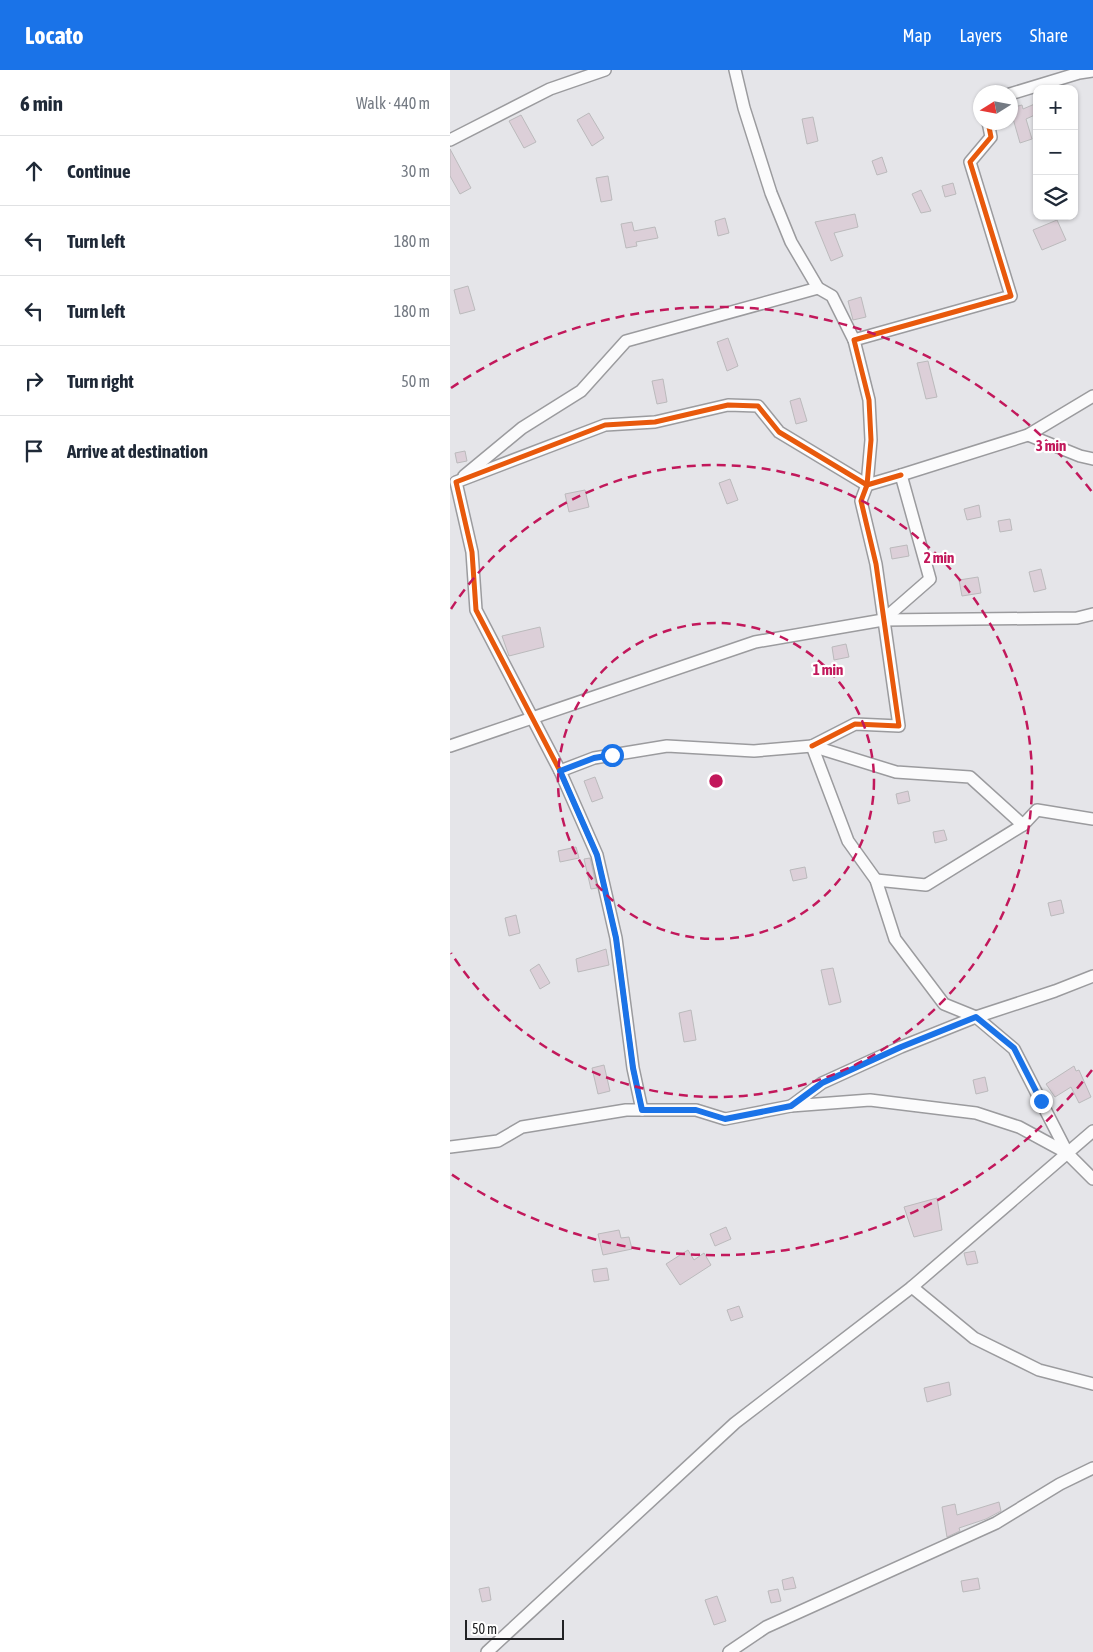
<!DOCTYPE html>
<html lang="en">
<head>
<meta charset="utf-8">
<style>
	body { margin:0; font-family:"Asap Condensed",sans-serif; background:#f6f6f7; color:#1f2937 }
	.controls { position:absolute; right:15px; top:15px; display:grid; overflow:hidden; border-radius:10px; box-shadow:0 1px 4px #0004 }
	.controls button { width:45px; height:45px; display:grid; place-items:center; padding:0; border:0; border-bottom:1px solid #e0e1e3; background:#fff; color:#1f2937; font:25px sans-serif }
	.compass { position:absolute; left:523px; top:15px; width:45px; height:45px; border-radius:50%; background:#fff; box-shadow:0 1px 4px #0004; rotate:259deg }
	.scale { position:absolute; left:15px; bottom:12px; width:99px; box-sizing:border-box; padding-left:5px; border:2px solid #212224; border-top:0; font-size:14px; line-height:18px; white-space:nowrap; color:#212224; -webkit-text-stroke:4px #fff; paint-order:stroke }
	.stop { position:absolute; width:15px; height:15px; margin:-11px; border:4px solid #1a73e8; border-radius:50%; background:#fff }
	.stop.end { background:#1a73e8; border-color:#fff; box-shadow:0 1px 5px #0008 }
	.list { margin:0; padding:0; list-style:none }
	h2 { display:flex; justify-content:space-between; align-items:center; height:65px; margin:0; padding:0 20px; font-size:21px }
	h2 small { font-size:16px; font-weight:400; color:#747a83 }
	.list li { display:grid; grid-template-columns:32px 1fr auto; gap:15px; align-items:center; box-sizing:border-box; height:70px; padding:0 20px; border-top:1px solid #e0e1e3 }
	.list b { display:block; font-size:19px; white-space:nowrap }
	.list em { font-size:16px; font-style:normal; color:#747a83 }
	.icon { flex:none; width:28px; height:28px; fill:none; stroke:currentColor; stroke-width:2; stroke-linecap:round; stroke-linejoin:round }
	.map { position:relative; flex:none; width:643px; height:1582px; overflow:hidden }
	header { display:flex; align-items:center; gap:30px; box-sizing:border-box; height:70px; padding:0 25px; background:#1a73e8; color:#fff }
	header strong { font-size:24px }
	nav { display:flex; gap:28px; margin-inline-start:auto; font-size:18px }
	main { display:flex }
	aside { flex:1; background:#fff }
	.map>svg:first-child { display:block }
</style>
</head>
<body>
<header>
<strong>Locato</strong>
<nav><a>Map</a><a>Layers</a><a>Share</a></nav>
</header>
<main>
<aside>
<h2>6 min<small>Walk · 440 m</small></h2>
<ul class="list">
<li><svg class="icon" aria-label="ahead" viewBox="0 0 24 24"><path d="M12 20V5M6 11l6-6 6 6"/></svg><div><b>Continue</b></div><em>30 m</em></li>
<li><svg class="icon" aria-label="left" viewBox="0 0 24 24"><path d="M17 20v-9H6M10 6l-5 5 5 5"/></svg><div><b>Turn left</b></div><em>180 m</em></li>
<li><svg class="icon" aria-label="left" viewBox="0 0 24 24"><path d="M17 20v-9H6M10 6l-5 5 5 5"/></svg><div><b>Turn left</b></div><em>180 m</em></li>
<li><svg class="icon" aria-label="right" viewBox="0 0 24 24"><path d="M7 20v-9h11M14 6l5 5-5 5"/></svg><div><b>Turn right</b></div><em>50 m</em></li>
<li><svg class="icon" aria-label="arrive" viewBox="0 0 24 24"><path d="M6 21V4h12l-3 4 3 4H6"/></svg><div><b>Arrive at destination</b></div></li>
</ul>
</aside>
<div class="map">
<svg width="643" height="1582" viewBox="0 0 643 1582">
	<rect width="100%" height="100%" fill="#e5e5e9"/>
	<!-- building -->
	<g fill="#dccfd8" stroke="#bbbabc">
		<path d="M587 33V44L576 49 582 69 570 73 560 38 572 35 573 39Z"/>
		<path d="M139 43 154 68 142 76 127 50Z"/>
		<path d="M71 45 86 72 74 78 59 51Z"/>
		<path d="M363 47 368 71 357 74 352 49Z"/>
		<path d="M0 79 21 118 10 124 0 106Z"/>
		<path d="M432 87 437 102 427 105 422 91Z"/>
		<path d="M158 106 162 130 151 132 146 108Z"/>
		<path d="M503 113 506 124 495 127 492 116Z"/>
		<path d="M471 120 481 141 471 143 462 124Z"/>
		<path d="M405 144 408 157 384 163 393 186 381 191 365 152Z"/>
		<path d="M275 148 279 163 268 166 265 151Z"/>
		<path d="M607 150 616 170 592 180 583 160Z"/>
		<path d="M182 152 184 161 205 157 208 168 186 172 187 176 176 178 171 154Z"/>
		<path d="M18 216 25 240 10 244 4 220Z"/>
		<path d="M411 227 416 247 403 250 398 231Z"/>
		<path d="M278 268 288 296 277 301 267 272Z"/>
		<path d="M478 291 487 327 476 329 467 293Z"/>
		<path d="M213 309 217 332 207 334 202 311Z"/>
		<path d="M350 328 357 351 346 354 340 331Z"/>
		<path d="M15 381 17 391 7 393 5 383Z"/>
		<path d="M280 409 288 430 277 434 269 413Z"/>
		<path d="M135 420 139 437 119 442 115 424Z"/>
		<path d="M529 435 531 447 517 450 514 439Z"/>
		<path d="M560 449 562 460 550 462 548 451Z"/>
		<path d="M457 475 459 486 442 489 440 478Z"/>
		<path d="M591 499 596 519 584 522 579 502Z"/>
		<path d="M528 507 531 523 512 526 509 510Z"/>
		<path d="M90 557 94 577 59 586 52 566Z"/>
		<path d="M396 574 399 587 384 590 382 577Z"/>
		<path d="M145 707 153 728 142 732 134 711Z"/>
		<path d="M458 721 460 731 448 734 446 724Z"/>
		<path d="M494 760 497 770 485 773 483 762Z"/>
		<path d="M126 777 129 788 110 792 108 781Z"/>
		<path d="M140 788 147 818 141 819 134 789Z"/>
		<path d="M355 797 357 808 343 811 340 800Z"/>
		<path d="M611 830 614 843 601 846 598 833Z"/>
		<path d="M66 845 70 863 59 866 55 848Z"/>
		<path d="M156 879 159 895 128 902 126 889Z"/>
		<path d="M89 894 100 913 90 919 80 900Z"/>
		<path d="M383 898 391 932 379 935 371 900Z"/>
		<path d="M241 940 246 970 234 972 229 943Z"/>
		<path d="M154 995 160 1021 148 1024 142 998Z"/>
		<path d="M624 996 626 1001 629 1000 641 1027 629 1033 621 1017 605 1027 596 1014Z"/>
		<path d="M535 1007 538 1021 526 1024 523 1010Z"/>
		<path d="M487 1128 492 1160 464 1167 454 1137Z"/>
		<path d="M276 1157 281 1169 265 1176 260 1164Z"/>
		<path d="M169 1160 171 1168 179 1167 182 1179 153 1185 148 1164Z"/>
		<path d="M238 1180 244 1190 254 1183 261 1195 230 1215 216 1194Z"/>
		<path d="M525 1181 528 1193 517 1195 514 1183Z"/>
		<path d="M157 1198 159 1210 144 1212 142 1200Z"/>
		<path d="M289 1236 293 1247 281 1251 277 1240Z"/>
		<path d="M499 1312 501 1325 477 1332 474 1318Z"/>
		<path d="M549 1432 551 1441 536 1449 509 1458 510 1461 497 1467 492 1437 505 1434 507 1445Z"/>
		<path d="M343 1507 346 1518 334 1520 332 1510Z"/>
		<path d="M528 1508 530 1519 513 1522 511 1511Z"/>
		<path d="M39 1517 41 1530 32 1532 29 1519Z"/>
		<path d="M328 1519 331 1531 321 1533 318 1521Z"/>
		<path d="M267 1526 276 1551 264 1555 255 1530Z"/>
	</g>
	<g fill="none" stroke-linecap="round" stroke-linejoin="round">
		<defs>
			<g id="minor">
				<path d="M285 0 294 38 321 123 341 172 368 218 382 226 404 270"/>
				<path d="M560 24 629 3 643 1"/>
				<path d="M0 70 100 19 155 0"/>
				<path d="M578 365 630 386 643 389"/>
				<path d="M14 406 72 358 131 321 176 271 368 218"/>
				<path d="M433 550 480 509 451 405 578 365 643 326"/>
				<path d="M0 676 305 572 433 550 627 548 643 544"/>
				<path d="M362 676 405 654 449 656 426 494 411 431 417 415 421 370 419 330 404 270 561 226 520 92 541 67 538 52"/>
				<path d="M362 676 398 771 426 810 445 869 494 934 526 947 564 979 617 1082"/>
				<path d="M110 701 144 688 217 676 304 681 362 676 446 702 520 707 573 755 587 740 643 749"/>
				<path d="M426 810 476 815 573 755"/>
				<path d="M341 1036 372 1013 451 977 526 947 605 921 643 906"/>
				<path d="M192 1040 183 998 166 868 147 785 110 701 26 540 22 482 6 412 155 355 205 352 278 335 308 336 329 362 417 415 451 405"/>
				<path d="M0 1077 48 1071 72 1057 176 1040H246L275 1049 341 1036 420 1030 526 1043 569 1057 617 1083 643 1109"/>
				<path d="M462 1217 524 1268 589 1300 643 1314"/>
				<path d="M37 1582 285 1353 462 1217 643 1061"/>
				<path d="M279 1582 316 1557 546 1453 610 1414 643 1398"/>
			</g>
		</defs>
		<!-- minor casing -->
		<use href="#minor" stroke="#9b9b9e" stroke-width="14"/>
		<!-- minor -->
		<use href="#minor" stroke="#fbfbfc" stroke-width="11"/>
		<defs>
			<g id="cycleway">
				<path d="M362 676 405 654 449 656 426 494 411 431 417 415 421 370 419 330 404 270 561 226 520 92 541 67 538 52"/>
				<path d="M192 1040 183 998 166 868 147 785 110 701 26 540 22 482 6 412 155 355 205 352 278 335 308 336 329 362 417 415 451 405"/>
			</g>
		</defs>
		<!-- cycleway casing -->
		<use href="#cycleway" stroke="#fff" stroke-width="8"/>
		<!-- cycleway -->
		<use href="#cycleway" stroke="#e8590c" stroke-width="5"/>
	</g>
	<g fill="none" stroke-linecap="round" stroke-linejoin="round">
		<!-- route -->
		<path stroke="#1a73e8" stroke-width="6" d="M162 685 144 688 110 701 147 785 166 868 183 998 192 1040H246L275 1049 341 1036 372 1013 451 977 526 947 564 978 591 1031"/>
	</g>
	<!-- distance rings -->
	<g fill="none" stroke="#c2185b" stroke-width="2.5" stroke-dasharray="9 6">
		<circle cx="266" cy="711" r="158"/>
		<path d="M1 539A316 316 0 1 1 1 883"/>
		<path d="M642 1000A474 474 0 0 1 1 1104M1 318A474 474 0 0 1 642 422"/>
	</g>
	<circle cx="266" cy="711" r="8" fill="#c2185b" stroke="#fff" stroke-width="2.5"/>
	<g font-size="15" text-anchor="middle" font-weight="bold" fill="#c2185b" stroke="#fff" stroke-width="4.5" stroke-linejoin="round" paint-order="stroke">
		<text x="601" y="381">3 min</text>
		<text x="489" y="493">2 min</text>
		<text x="378" y="605">1 min</text>
	</g>
</svg>
<div class="controls">
<button>+</button>
<button>−</button>
<button><svg class="icon" aria-label="layers" viewBox="0 0 24 24"><path d="M12 4l9 5-9 5-9-5zM3 14l9 5 9-5"/></svg></button>
</div>
<svg class="compass" viewBox="-18 -18 36 36"><path d="M0-13l5 13h-10z" fill="#e53935"/><path d="M0 13l5-13h-10z" fill="#747a83"/></svg>
<div class="scale">50 m</div>
<div class="stop" style="left:162px;top:685px"></div>
<div class="stop end" style="left:591px;top:1031px"></div>
</div>
</main>
</body>
</html>
